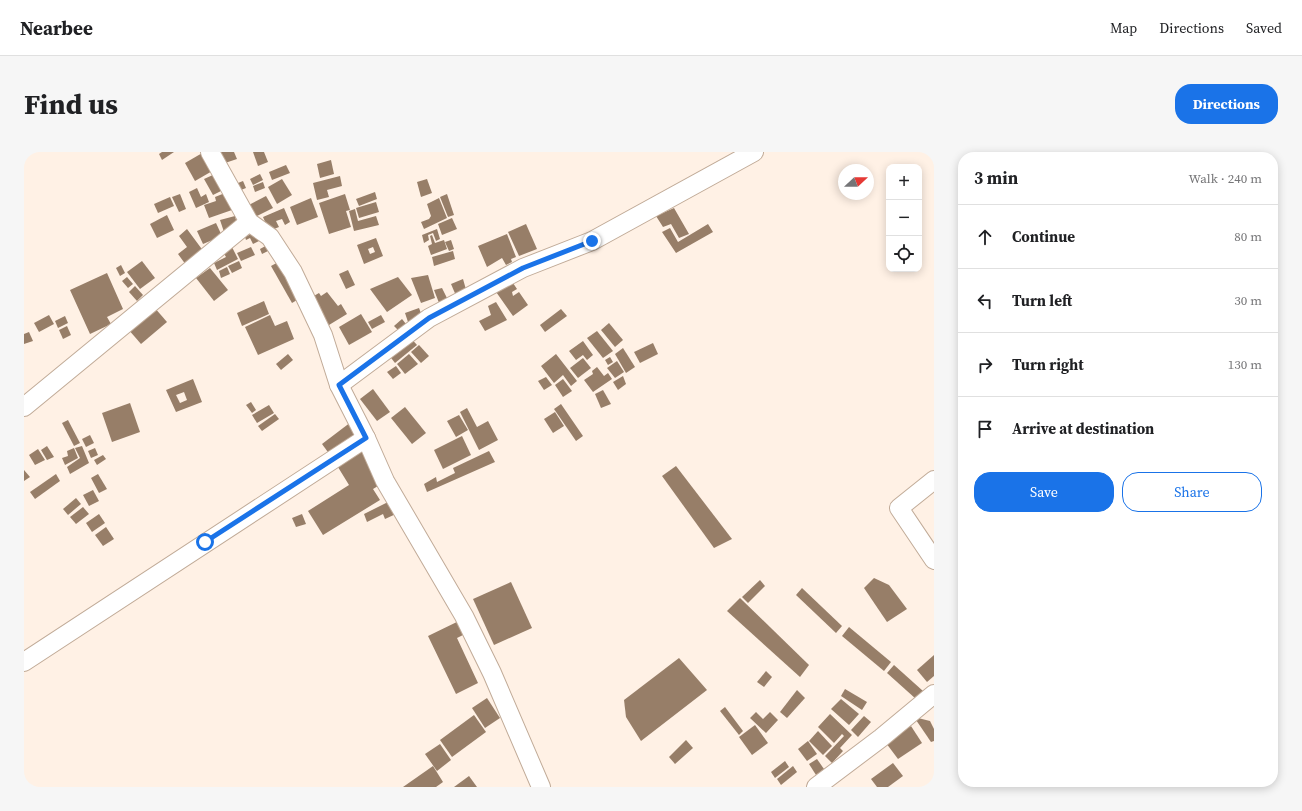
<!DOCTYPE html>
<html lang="en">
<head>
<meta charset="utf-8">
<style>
	body { margin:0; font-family:"Source Serif 4",serif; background:#f6f6f6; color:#202124 }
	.controls { position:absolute; right:12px; top:12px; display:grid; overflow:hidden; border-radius:8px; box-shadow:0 2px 10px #0003 }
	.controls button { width:36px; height:36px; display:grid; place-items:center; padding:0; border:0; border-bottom:1px solid #e0e0e0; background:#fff; color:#202124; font:20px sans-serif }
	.compass { position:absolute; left:814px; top:12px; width:36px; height:36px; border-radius:50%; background:#fff; box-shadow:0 2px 10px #0003; rotate:68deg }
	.stop { position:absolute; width:12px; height:12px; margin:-9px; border:3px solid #1a73e8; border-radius:50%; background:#fff }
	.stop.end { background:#1a73e8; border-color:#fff; box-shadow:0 1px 4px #0008 }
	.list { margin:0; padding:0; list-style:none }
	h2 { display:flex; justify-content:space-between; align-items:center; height:52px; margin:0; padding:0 16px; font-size:17px }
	h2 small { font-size:13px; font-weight:400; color:#757577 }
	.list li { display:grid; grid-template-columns:26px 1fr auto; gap:12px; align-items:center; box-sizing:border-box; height:64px; padding:0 16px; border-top:1px solid #e0e0e0 }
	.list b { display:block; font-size:15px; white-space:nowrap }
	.list em { font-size:13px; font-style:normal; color:#757577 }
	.actions { display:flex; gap:8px; padding:12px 16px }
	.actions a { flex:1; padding:9px 0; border:1px solid #1a73e8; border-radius:16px; text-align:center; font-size:14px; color:#1a73e8 }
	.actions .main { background:#1a73e8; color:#fff }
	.icon { flex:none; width:22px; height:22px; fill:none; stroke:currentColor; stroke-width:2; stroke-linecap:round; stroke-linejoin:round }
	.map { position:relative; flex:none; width:910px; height:635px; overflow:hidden; border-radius:16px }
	header { display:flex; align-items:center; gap:24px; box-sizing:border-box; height:56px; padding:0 20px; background:#fff; border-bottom:1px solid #e0e0e0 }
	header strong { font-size:19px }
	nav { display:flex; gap:22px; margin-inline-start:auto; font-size:14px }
	.intro { display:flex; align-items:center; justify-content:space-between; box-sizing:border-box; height:96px; padding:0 24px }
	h1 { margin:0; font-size:28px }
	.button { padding:10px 18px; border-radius:16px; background:#1a73e8; color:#fff; font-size:14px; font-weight:700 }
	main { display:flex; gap:24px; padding:0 24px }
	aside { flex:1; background:#fff; border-radius:16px; box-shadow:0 2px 10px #0003 }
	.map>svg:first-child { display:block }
</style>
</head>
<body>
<header>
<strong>Nearbee</strong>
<nav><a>Map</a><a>Directions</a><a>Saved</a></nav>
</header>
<div class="intro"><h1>Find us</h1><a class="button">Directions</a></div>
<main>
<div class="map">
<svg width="910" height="635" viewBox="0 0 910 635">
	<rect width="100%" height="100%" fill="#fff1e5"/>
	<!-- building -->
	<g fill="#977e68" fill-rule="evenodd">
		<path d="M138 0H150L138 8 135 2Z"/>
		<path d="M180 0 190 18 171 29 161 11Z"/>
		<path d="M194 0H210L213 7 198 12Z"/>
		<path d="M229 0H240L244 10 234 14Z"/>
		<path d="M307 8 310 22 296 26 293 12Z"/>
		<path d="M262 13 266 21 248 28 245 20Z"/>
		<path d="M191 22 199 38 189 43 180 27Z"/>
		<path d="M236 22 239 28 229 33 226 27Z"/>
		<path d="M316 24 318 34 303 38 305 45 293 48 289 31Z"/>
		<path d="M258 27 268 43 253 52 244 35Z"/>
		<path d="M403 27 408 41 397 45 393 30Z"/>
		<path d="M219 29 222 36 212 40 209 33Z"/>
		<path d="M239 30 241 36 231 40 229 34Z"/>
		<path d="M173 36 177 45 182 42 185 50 172 56 165 40Z"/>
		<path d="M351 40 353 47 335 54 332 47Z"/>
		<path d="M201 41 208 58 185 66 180 53 192 49 191 45Z"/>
		<path d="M156 42 162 57 155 60 148 45Z"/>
		<path d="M321 42 326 58 322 59 327 75 305 82 295 51Z"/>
		<path d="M423 42 430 63 424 65 416 45Z"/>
		<path d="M242 44 249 56 227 67 221 55Z"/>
		<path d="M146 45 150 54 134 61 130 52Z"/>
		<path d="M287 46 294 65 273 73 266 55Z"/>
		<path d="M415 46 423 66 400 77 397 70 405 67 407 64 403 52Z"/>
		<path d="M352 50 355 60 335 66 332 56Z"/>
		<path d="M260 56 266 70 261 73 258 67 252 69 255 75 245 79 239 65Z"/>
		<path d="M650 56 665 82 655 86 647 72 639 75 632 64Z"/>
		<path d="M331 57 334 69 352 64 355 73 330 79 325 59Z"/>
		<path d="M143 63 150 78 133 86 126 72Z"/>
		<path d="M211 64 214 76 200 80 196 68Z"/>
		<path d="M428 66 433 77 418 83 414 72Z"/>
		<path d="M192 71 198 84 179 92 173 79Z"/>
		<path d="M502 72 513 97 495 104 484 80Z"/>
		<path d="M684 72 689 80 652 101 638 80 646 76 654 90Z"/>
		<path d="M163 77 180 100 162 113 154 102 163 95 155 84Z"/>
		<path d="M413 77 416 87 412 89 409 81 404 83 405 88 400 91 398 83Z"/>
		<path d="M233 79 237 88 229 92 226 86 222 88 221 85Z"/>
		<path d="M483 82 492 105 487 107 488 110 482 113 478 106 463 115 454 94Z"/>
		<path d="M408 83 411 91 420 88 423 97 407 103 404 94 408 92 406 84Z"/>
		<path d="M352 86 359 104 340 112 333 93ZM349 95 351 100 346 102 344 97Z"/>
		<path d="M427 88 430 97 425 99 421 90Z"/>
		<path d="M206 91 214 107 193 118 190 111 202 105 197 96Z"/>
		<path d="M245 92 248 97 238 102 236 97Z"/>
		<path d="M227 95 231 103 217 109 213 101Z"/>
		<path d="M429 99 431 107 410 114 408 105Z"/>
		<path d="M258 108 278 145 268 151 247 114Z"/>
		<path d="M118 109 131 126 116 137 103 120Z"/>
		<path d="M215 109 218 116 208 121 204 114Z"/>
		<path d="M97 113 101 121 96 124 92 116Z"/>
		<path d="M203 115 206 122 197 126 195 119Z"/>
		<path d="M186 116 204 138 190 149 172 126Z"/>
		<path d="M324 118 331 133 322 137 315 122Z"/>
		<path d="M83 121 99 157 83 165 87 172 66 182 46 138Z"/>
		<path d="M404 123 411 146 397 151 387 126Z"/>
		<path d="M103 125 109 132 104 136 98 129Z"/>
		<path d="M374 125 388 143 363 160 346 137Z"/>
		<path d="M439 127 443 141 433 146 427 132Z"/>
		<path d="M487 128 493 137 488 140 489 144 495 140 504 153 489 164 470 137Z"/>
		<path d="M111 134 119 143 113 149 105 140Z"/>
		<path d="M418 136 423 146 429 144 417 156 410 138Z"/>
		<path d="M303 140 314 154 317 152 323 162 305 173 288 145 295 141 297 144Z"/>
		<path d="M240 149 245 162 218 174 213 161Z"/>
		<path d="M472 150 483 168 461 179 455 169 467 163 464 154Z"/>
		<path d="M130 155 143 170 117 192 104 177Z"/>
		<path d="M395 156 398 164 384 170 381 161Z"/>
		<path d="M537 157 543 164 521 180 516 173Z"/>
		<path d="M337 162 348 180 325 193 315 175Z"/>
		<path d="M25 163 30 172 15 180 10 171Z"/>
		<path d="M246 163 251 174 263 169 270 187 234 203 221 175Z"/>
		<path d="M357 163 361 170 348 177 344 170Z"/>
		<path d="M41 164 44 171 34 176 31 169Z"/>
		<path d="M378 167 382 172 374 178 370 174Z"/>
		<path d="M585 171 599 188 591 195 577 178Z"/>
		<path d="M43 174 47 183 39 187 35 178Z"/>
		<path d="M573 179 589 199 579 206 563 186Z"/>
		<path d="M5 180 9 189 0 192V182Z"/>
		<path d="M385 184 393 193 371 211 364 202Z"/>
		<path d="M559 189 569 203 563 208 559 203 552 208 545 199Z"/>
		<path d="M629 191 634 202 616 211 610 200Z"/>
		<path d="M395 193 405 204 397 211 387 200Z"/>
		<path d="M599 196 611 215 602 221 591 202Z"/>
		<path d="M264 202 269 208 257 218 252 212Z"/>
		<path d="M385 202 394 212 381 222 373 212Z"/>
		<path d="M532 202 553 229 547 234 539 223 530 231 517 214Z"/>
		<path d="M586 205 589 210 584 213 581 208Z"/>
		<path d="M559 206 567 216 554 226 546 216Z"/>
		<path d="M593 209 600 220 591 226 583 216Z"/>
		<path d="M372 214 377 221 369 227 363 220Z"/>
		<path d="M573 215 580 224 584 221 588 227 569 240 560 228 569 222 568 219Z"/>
		<path d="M599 224 602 232 594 238 589 230Z"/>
		<path d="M522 225 528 233 520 238 514 229Z"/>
		<path d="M169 227 178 250 152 260 142 238ZM160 240 163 248 156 251 152 243Z"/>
		<path d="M539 227 548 239 539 245 531 233Z"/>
		<path d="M349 237 366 260 353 269 336 247Z"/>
		<path d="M579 238 587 252 577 256 571 242Z"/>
		<path d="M227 250 232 258 228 261 222 253Z"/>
		<path d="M106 251 116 280 88 290 78 261Z"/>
		<path d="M537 252 559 284 552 289 530 257Z"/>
		<path d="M245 253 250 261 233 271 228 263Z"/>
		<path d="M381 255 402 281 388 292 367 266Z"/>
		<path d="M443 256 453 275 464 269 474 288 455 298 436 260Z"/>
		<path d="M531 260 540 274 529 281 520 267Z"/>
		<path d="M251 262 255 267 238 279 234 274Z"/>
		<path d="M435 263 444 278 432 285 423 269Z"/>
		<path d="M44 268 56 291 50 294 38 271Z"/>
		<path d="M327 270 338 284 309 307 298 292Z"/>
		<path d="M66 283 70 291 62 295 58 287Z"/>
		<path d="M438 284 447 303 419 317 410 298Z"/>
		<path d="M335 292 359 331 349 337 356 348 299 383 284 359 325 333 309 307Z"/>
		<path d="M23 294 30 305 23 308 17 298Z"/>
		<path d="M58 294 65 311 46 322 43 315 56 306 51 296Z"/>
		<path d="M50 296 54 306 41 313 38 306 44 304 43 299Z"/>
		<path d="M71 296 74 303 67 306 64 299Z"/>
		<path d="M14 297 21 308 11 313 5 303Z"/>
		<path d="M465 299 471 310 403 340 400 332 412 325 413 330 431 321 429 316Z"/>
		<path d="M79 303 82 307 73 313 70 308Z"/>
		<path d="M652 314 708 387 690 396 638 324Z"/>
		<path d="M0 318 6 325 0 329Z"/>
		<path d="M32 322 36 329 11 347 6 340Z"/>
		<path d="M74 322 83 337 75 341 67 326Z"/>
		<path d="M69 338 75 349 65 354 59 343Z"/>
		<path d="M52 346 57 352 44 363 39 357Z"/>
		<path d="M368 348 374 361 361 367 359 362 343 370 340 362Z"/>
		<path d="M59 355 65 362 52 372 46 365Z"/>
		<path d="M75 362 81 371 68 380 62 371Z"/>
		<path d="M278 362 282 372 272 375 268 366Z"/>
		<path d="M82 375 90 387 79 394 71 383Z"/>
		<path d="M850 426 865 433 883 457 863 470 840 436Z"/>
		<path d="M736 428 741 434 724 451 718 445Z"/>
		<path d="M487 430 508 476 470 493 449 447Z"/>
		<path d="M778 436 818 474 812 481 772 443Z"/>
		<path d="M716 446 785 513 776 525 703 459Z"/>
		<path d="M439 467 445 480 433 486 454 531 432 542 404 484Z"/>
		<path d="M825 475 867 510 860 519 818 484Z"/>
		<path d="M910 503V524L903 530 893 518Z"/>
		<path d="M655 506 683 538 617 589 602 565 600 548Z"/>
		<path d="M870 513 899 539 892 547 863 521Z"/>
		<path d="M742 519 748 525 740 535 733 530Z"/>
		<path d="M821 537 843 550 838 558 817 544Z"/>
		<path d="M773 538 781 546 763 566 756 560Z"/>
		<path d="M463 546 476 566 461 576 448 556Z"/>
		<path d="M817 547 835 562 825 573 807 557Z"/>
		<path d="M701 555 719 579 715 583 696 559Z"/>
		<path d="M732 560 739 567 746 560 754 568 742 581 726 566Z"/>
		<path d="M806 562 828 583 816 596 819 599 808 611 801 604 820 584 818 582 810 591 794 575Z"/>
		<path d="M450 563 462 580 428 605 416 588Z"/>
		<path d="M840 564 847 570 834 585 827 578Z"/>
		<path d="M890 565 906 569 910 577V589L907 590Z"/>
		<path d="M731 573 744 591 728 603 715 585Z"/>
		<path d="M887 574 898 591 874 607 862 591Z"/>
		<path d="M794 579 808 594 799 603 785 589Z"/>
		<path d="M662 588 669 596 651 612 645 605Z"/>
		<path d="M784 589 793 602 783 609 774 597Z"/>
		<path d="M416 592 427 608 413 619 401 602Z"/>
		<path d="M793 607 800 617 792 623 785 612Z"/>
		<path d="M761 609 765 615 751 626 747 620Z"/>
		<path d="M869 611 879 624 864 635H853L847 627Z"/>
		<path d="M409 614 419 630 412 635H379Z"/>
		<path d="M769 614 773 620 757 633 753 627Z"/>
		<path d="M445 624 453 635H430Z"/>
	</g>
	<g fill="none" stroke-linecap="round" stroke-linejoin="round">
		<defs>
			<g id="street">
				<path d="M186 0 225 70 246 85 269 120 299 183 315 233 342 286 361 329 440 464 468 521 517 635"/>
				<path d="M315 233 405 166 499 116 568 89 730 0"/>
				<path d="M0 255 225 70"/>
				<path d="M910 328 875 356 910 408"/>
				<path d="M0 510 342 286"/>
				<path d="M792 635 857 586 910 542"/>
			</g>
		</defs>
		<!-- street casing -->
		<use href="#street" stroke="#c1ab98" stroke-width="20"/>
		<!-- street -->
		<use href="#street" stroke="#fff" stroke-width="18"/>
	</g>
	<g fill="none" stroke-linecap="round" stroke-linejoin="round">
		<!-- route -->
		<path stroke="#1a73e8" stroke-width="5" d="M181 390 342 286 315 233 405 166 499 116 568 89"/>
	</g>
</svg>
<div class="controls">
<button>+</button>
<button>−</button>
<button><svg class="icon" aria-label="locate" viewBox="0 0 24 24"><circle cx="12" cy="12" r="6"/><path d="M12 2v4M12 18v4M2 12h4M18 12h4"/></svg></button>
</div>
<svg class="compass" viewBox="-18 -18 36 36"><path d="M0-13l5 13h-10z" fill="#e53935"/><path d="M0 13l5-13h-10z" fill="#757577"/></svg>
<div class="stop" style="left:181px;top:390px"></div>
<div class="stop end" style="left:568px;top:89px"></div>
</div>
<aside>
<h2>3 min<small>Walk · 240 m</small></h2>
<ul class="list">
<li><svg class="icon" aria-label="ahead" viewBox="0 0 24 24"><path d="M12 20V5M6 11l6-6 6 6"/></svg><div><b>Continue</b></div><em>80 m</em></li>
<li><svg class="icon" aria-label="left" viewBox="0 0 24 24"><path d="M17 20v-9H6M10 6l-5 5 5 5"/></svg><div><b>Turn left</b></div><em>30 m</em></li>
<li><svg class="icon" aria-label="right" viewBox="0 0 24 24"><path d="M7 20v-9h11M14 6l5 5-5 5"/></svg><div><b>Turn right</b></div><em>130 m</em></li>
<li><svg class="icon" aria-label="arrive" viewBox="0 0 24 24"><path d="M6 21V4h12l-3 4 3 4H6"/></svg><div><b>Arrive at destination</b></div></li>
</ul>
<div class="actions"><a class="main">Save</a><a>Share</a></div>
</aside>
</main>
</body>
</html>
